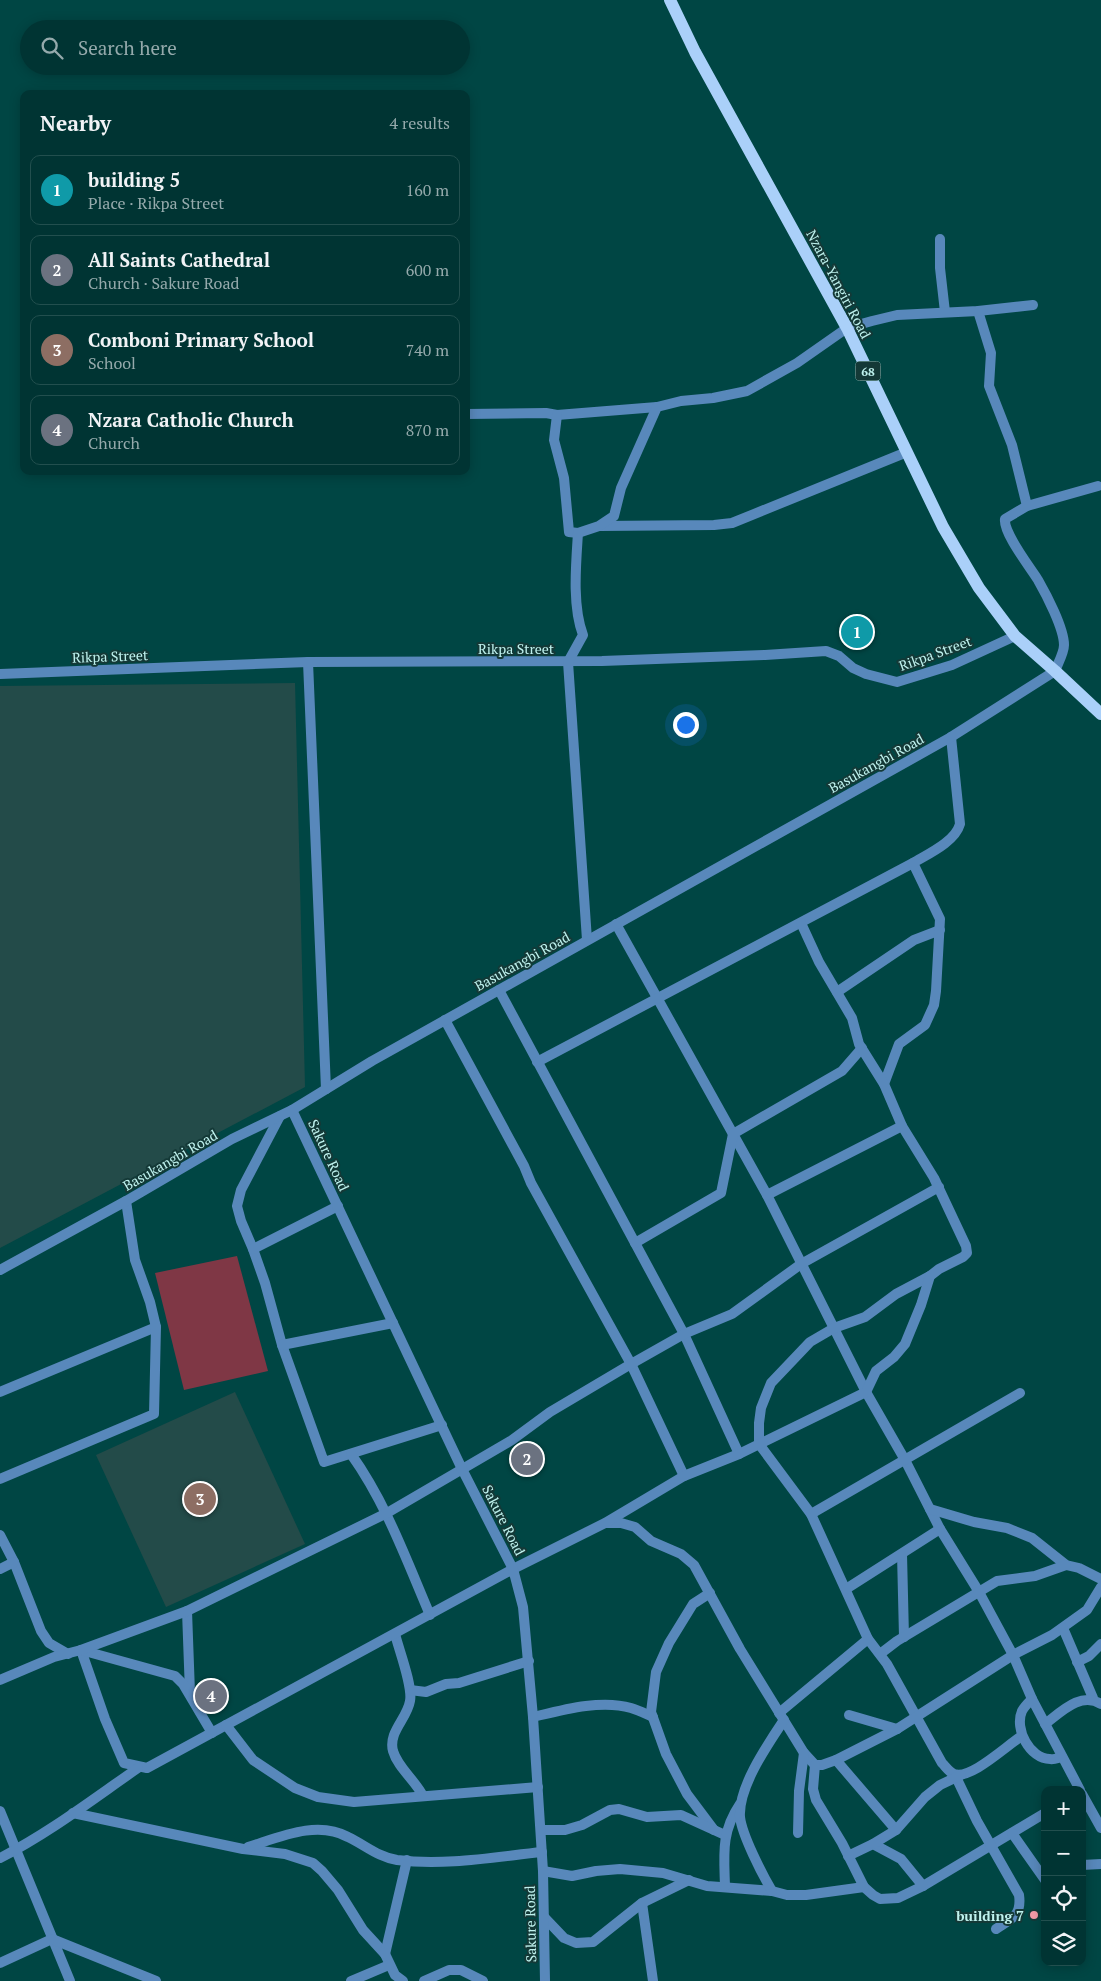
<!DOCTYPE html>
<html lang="en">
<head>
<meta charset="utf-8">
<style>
	body { margin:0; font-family:"PT Serif",serif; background:#0e3f3f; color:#f1f3f6 }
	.controls { position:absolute; right:15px; bottom:15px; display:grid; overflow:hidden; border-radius:10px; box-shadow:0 2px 12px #0003 }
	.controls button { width:45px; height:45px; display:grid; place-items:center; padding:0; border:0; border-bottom:1px solid #224f4e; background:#003433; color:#f1f3f6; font:25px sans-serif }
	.you { position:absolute; left:685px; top:724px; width:18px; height:18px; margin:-12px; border:4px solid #fff; border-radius:50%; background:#1a73e8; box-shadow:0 0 0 8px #1a73e833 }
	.badge { display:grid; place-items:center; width:32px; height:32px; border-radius:50%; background:#ea580c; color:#fff; font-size:16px; font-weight:700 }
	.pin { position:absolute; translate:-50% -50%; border:2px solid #fff; box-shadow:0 1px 5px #0006 }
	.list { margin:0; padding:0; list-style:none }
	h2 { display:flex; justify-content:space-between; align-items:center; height:65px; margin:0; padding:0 20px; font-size:21px }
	h2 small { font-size:16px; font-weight:400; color:#95aaac }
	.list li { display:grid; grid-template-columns:32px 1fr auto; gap:15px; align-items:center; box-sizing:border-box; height:70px; margin:0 10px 10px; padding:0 10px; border:1px solid #224f4e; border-radius:10px }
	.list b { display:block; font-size:19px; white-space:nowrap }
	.list p { margin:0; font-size:16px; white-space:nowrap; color:#95aaac }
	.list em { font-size:16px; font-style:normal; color:#95aaac }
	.icon { flex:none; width:28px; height:28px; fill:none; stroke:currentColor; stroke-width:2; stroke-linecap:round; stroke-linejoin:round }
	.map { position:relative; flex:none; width:1101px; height:1981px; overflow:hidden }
	.search { position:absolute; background:#003433; box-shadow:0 2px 12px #0003; left:20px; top:20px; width:450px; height:55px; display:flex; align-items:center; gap:12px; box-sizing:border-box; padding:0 18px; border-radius:28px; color:#95aaac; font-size:19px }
	.panel { position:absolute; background:#003433; box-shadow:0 2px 12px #0003; left:20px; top:90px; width:450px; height:385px; border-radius:10px }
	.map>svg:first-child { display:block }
</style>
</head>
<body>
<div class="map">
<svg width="1101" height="1981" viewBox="0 0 1101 1981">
	<rect width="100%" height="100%" fill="#004644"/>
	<!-- built -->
	<g fill="#234b49">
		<path d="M295 683 305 1087 0 1248V686Z"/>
		<path d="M235 1392 305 1544 166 1607 96 1455Z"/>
	</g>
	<!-- green -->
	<path fill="#7f3745" d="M237 1256 268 1371 184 1390 155 1273Z"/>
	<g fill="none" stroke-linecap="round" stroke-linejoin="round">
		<!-- minor -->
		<g stroke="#5888bb" stroke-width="10">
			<path d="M940 239V268L945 312"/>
			<path d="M978 311 991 353 989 386 1012 445 1027 506"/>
			<path d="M466 414 546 413 557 415 657 407"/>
			<path d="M557 415 554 440 564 478 569 532 578 533"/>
			<path d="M600 526 714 525 732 523 907 452"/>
			<path d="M308 662 326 1089"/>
			<path d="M1055 671C1058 663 1064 653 1064 645 1064 628 1046 594 1038 580 1030 567 1003 533 1005 519L1027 506 1098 486"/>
			<path d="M0 674 308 662 602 661 765 655 826 651 839 656 853 668 866 674 897 682 952 665 1015 636"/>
			<path d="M616 924 767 1195 866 1392 905 1460 940 1529 979 1592 1013 1655 1032 1699 1080 1790"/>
			<path d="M587 940 568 662 583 635C572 606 576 564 578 533L599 526 614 516 621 488 657 407 681 401 713 398 747 391 797 363 847 328 872 321 897 315 978 311 1033 305"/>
			<path d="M499 990 684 1334 739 1454"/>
			<path d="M837 992 914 940 940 930"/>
			<path d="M445 1020 524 1166 531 1183 631 1364 684 1476"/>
			<path d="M537 1062 913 863"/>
			<path d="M884 1084 899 1044 925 1025 934 1005 936 991 940 919 913 863C928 854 955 842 960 824L951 737"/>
			<path d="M280 1116 241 1190 237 1206 241 1221 253 1249 265 1283 282 1345 324 1462 442 1425"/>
			<path d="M767 1195 902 1126"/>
			<path d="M635 1243 721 1193 733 1134 842 1071 862 1048"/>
			<path d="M253 1249 338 1206"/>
			<path d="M930 1276 896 1294 865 1317 834 1328 810 1342 771 1383 761 1408 759 1423V1444L811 1514 868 1639 887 1664 942 1763C946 1767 949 1772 954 1774 971 1780 1007 1745 1022 1736"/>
			<path d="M282 1345 393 1323"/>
			<path d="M0 1392 156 1327"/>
			<path d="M351 1454C386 1503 406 1559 430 1615"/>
			<path d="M0 1479 154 1414 156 1327 150 1302 135 1260 126 1201"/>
			<path d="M930 1509 974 1522 1007 1528 1032 1538 1066 1565 1079 1568 1101 1579"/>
			<path d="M811 1514 1020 1393"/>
			<path d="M606 1523H621L635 1527 651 1541 681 1554 694 1565 740 1649 804 1753 815 1765H822L836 1760 897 1729 1013 1655 1052 1635 1087 1610 1101 1587"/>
			<path d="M0 1535 14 1562 41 1631 49 1643 68 1654"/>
			<path d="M902 1554 904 1637"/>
			<path d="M0 1569 14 1562"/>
			<path d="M846 1589 940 1529"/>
			<path d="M710 1593 693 1604 669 1643 656 1672 651 1712 666 1754 687 1794 714 1830"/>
			<path d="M187 1611 190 1693"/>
			<path d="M1063 1628 1093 1698"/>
			<path d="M395 1634C399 1650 413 1686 410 1701 407 1719 388 1732 393 1751 398 1768 415 1780 423 1796"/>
			<path d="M81 1650 105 1719 124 1763 147 1768 513 1569 605 1523 684 1476 739 1454 866 1392 876 1371 894 1357 905 1344 921 1305 930 1276 939 1269 963 1257 967 1253 966 1246 934 1178 902 1126 884 1084 859 1044 852 1018 819 962 801 923"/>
			<path d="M81 1650 175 1676 183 1684 212 1733"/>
			<path d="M880 1654 897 1641 997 1581 1035 1576 1066 1565"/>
			<path d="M1077 1662 1089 1656 1101 1644"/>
			<path d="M0 1680 54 1657 81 1650 187 1611 387 1513 512 1440 550 1412 631 1364 684 1334 732 1314 801 1264 939 1187"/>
			<path d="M410 1690 426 1692 446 1684 459 1683 529 1661"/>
			<path d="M1032 1699C1028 1703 1024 1707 1022 1711 1014 1729 1030 1759 1050 1759 1053 1760 1058 1758 1062 1757"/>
			<path d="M779 1713 868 1639"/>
			<path d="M849 1715 897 1729"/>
			<path d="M533 1717C562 1710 601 1699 631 1708 638 1710 646 1714 653 1717"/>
			<path d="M1045 1724C1061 1712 1081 1691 1101 1704"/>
			<path d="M226 1725 253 1760 295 1788 318 1797 354 1802 538 1787"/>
			<path d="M836 1760 896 1830"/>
			<path d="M815 1765 813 1789 816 1800 842 1843 864 1887 873 1895 880 1899 898 1898 923 1886 1045 1813"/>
			<path d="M956 1777 977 1821 1019 1895C1022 1916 1011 1919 996 1929"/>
			<path d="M1082 1794 1101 1828"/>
			<path d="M0 1811 70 1981"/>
			<path d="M73 1813 243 1849 285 1854 313 1863 322 1871 338 1890 363 1930 385 1954 395 1975 403 1981"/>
			<path d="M541 1830H565L582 1825 610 1810 619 1809 647 1817 681 1815 725 1835"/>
			<path d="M798 1833 799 1791 804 1753"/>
			<path d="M1012 1833 1045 1880"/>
			<path d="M873 1844 901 1859 923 1886"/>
			<path d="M248 1847C280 1837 317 1820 348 1837 365 1845 378 1857 397 1860 445 1866 494 1857 542 1852"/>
			<path d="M848 1856 873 1844 896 1830 925 1797 940 1785 961 1775"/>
			<path d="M0 1858C49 1833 93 1799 138 1768"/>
			<path d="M1082 1865 1101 1864"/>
			<path d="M543 1871 572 1876 596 1871 620 1869 663 1873 707 1886 772 1891 787 1895H806L864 1887"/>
			<path d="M725 1886C724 1854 721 1832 740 1804"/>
			<path d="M772 1891C762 1874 742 1835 740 1817 738 1787 768 1744 784 1720"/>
			<path d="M642 1903 653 1981"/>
			<path d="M544 1917 564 1938 576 1943 593 1942 642 1903 689 1880"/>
			<path d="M385 1954 407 1860"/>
			<path d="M0 1963 52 1939 156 1981"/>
			<path d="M351 1981 389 1965"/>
			<path d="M424 1981 449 1970H461L483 1981"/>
		</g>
		<!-- tertiary -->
		<g stroke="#5888bb" stroke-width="10">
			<path d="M292 1110 462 1469 513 1569 523 1607 533 1717 543 1871 545 1981"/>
			<path d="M0 1270 126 1201 232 1139 292 1110 372 1061 951 737 1055 671"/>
		</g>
		<!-- primary -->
		<path stroke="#aad0f9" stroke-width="12" d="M670 0 695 52 847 328 943 527 979 588 1015 636 1055 671 1101 714"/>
	</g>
	<!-- markers -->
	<circle fill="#f49aa7" stroke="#143937" stroke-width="2" cx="1034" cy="1915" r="5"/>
	<g text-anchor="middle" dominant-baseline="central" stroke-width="4" stroke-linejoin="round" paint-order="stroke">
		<!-- shield labels -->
		<rect fill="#143937" stroke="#8cbab7" stroke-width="1" x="855.5" y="361.5" width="25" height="19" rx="4"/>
		<g font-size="12" font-weight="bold" fill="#bff2ee">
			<text x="868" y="371">68</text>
		</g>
		<!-- street labels -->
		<g font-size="14" fill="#bff2ee" stroke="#143937">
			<text transform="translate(839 284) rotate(62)">Nzara-Yangiri Road</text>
			<text x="516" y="648">Rikpa Street</text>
			<text transform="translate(935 653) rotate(-20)">Rikpa Street</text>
			<text transform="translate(110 656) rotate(-2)">Rikpa Street</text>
			<text transform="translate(876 763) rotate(-29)">Basukangbi Road</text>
			<text transform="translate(522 961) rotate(-29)">Basukangbi Road</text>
			<text transform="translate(329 1155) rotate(65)">Sakure Road</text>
			<text transform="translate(170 1160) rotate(-30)">Basukangbi Road</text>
			<text transform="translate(504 1520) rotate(63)">Sakure Road</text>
			<text transform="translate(530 1924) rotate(-91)">Sakure Road</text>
		</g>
		<!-- poi labels -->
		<g font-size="14" font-weight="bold" fill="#bff2ee" stroke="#143937" text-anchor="end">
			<text x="1024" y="1915">building 7</text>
		</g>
	</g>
</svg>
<div class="controls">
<button>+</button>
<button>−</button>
<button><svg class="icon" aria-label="locate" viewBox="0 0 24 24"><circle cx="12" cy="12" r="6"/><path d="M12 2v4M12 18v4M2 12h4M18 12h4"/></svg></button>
<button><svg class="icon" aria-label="layers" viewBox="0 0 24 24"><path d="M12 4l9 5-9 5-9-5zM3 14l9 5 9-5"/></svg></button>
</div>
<div class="you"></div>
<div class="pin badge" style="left:857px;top:632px;background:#0f9aa8">1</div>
<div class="pin badge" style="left:527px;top:1459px;background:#6b7280">2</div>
<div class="pin badge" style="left:200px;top:1499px;background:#8d6e63">3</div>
<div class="pin badge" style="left:211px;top:1696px;background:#6b7280">4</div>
<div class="search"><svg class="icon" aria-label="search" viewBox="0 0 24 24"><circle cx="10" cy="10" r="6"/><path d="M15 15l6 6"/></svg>Search here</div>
<section class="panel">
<h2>Nearby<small>4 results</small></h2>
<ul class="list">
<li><span class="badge" style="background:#0f9aa8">1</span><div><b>building 5</b><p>Place · Rikpa Street</p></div><em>160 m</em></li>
<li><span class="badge" style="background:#6b7280">2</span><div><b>All Saints Cathedral</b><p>Church · Sakure Road</p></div><em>600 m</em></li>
<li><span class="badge" style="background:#8d6e63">3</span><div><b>Comboni Primary School</b><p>School</p></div><em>740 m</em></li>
<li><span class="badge" style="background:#6b7280">4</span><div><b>Nzara Catholic Church</b><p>Church</p></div><em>870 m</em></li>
</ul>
</section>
</div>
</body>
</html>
